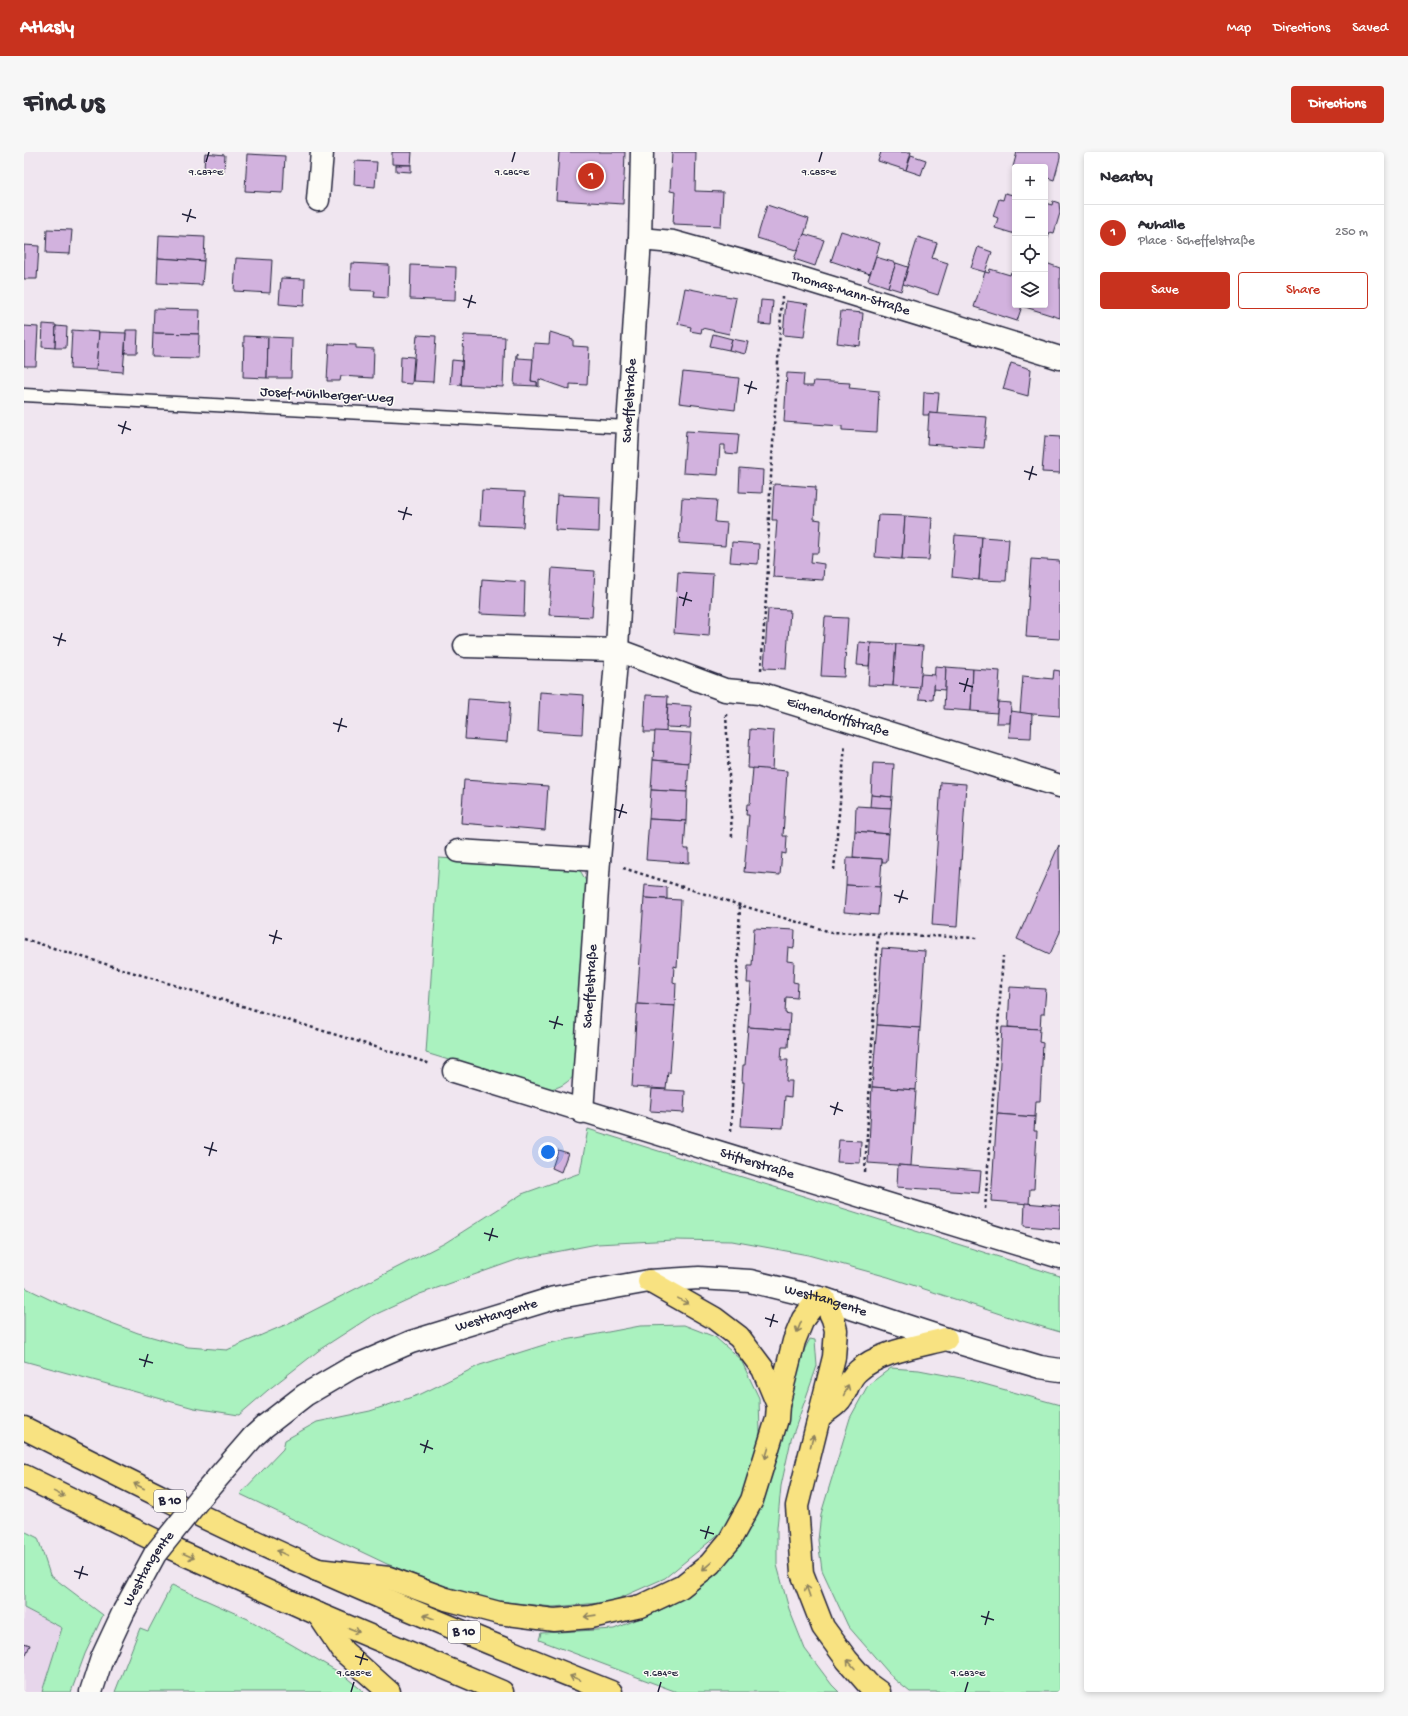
<!DOCTYPE html>
<html lang="en">
<head>
<meta charset="utf-8">
<style>
	body { margin:0; font-family:"Gochi Hand",sans-serif; background:#f7f7f7; color:#2b2b33 }
	.controls { position:absolute; right:12px; top:12px; display:grid; overflow:hidden; border-radius:4px; box-shadow:0 2px 6px #0003 }
	.controls button { width:36px; height:36px; display:grid; place-items:center; padding:0; border:0; border-bottom:1px solid #e1e1e2; background:#fff; color:#2b2b33; font:20px sans-serif }
	.you { position:absolute; left:524px; top:1000px; width:14px; height:14px; margin:-10px; border:3px solid #fff; border-radius:50%; background:#1a73e8; box-shadow:0 0 0 6px #1a73e833 }
	.badge { display:grid; place-items:center; width:26px; height:26px; border-radius:50%; background:#c8321e; color:#fff; font-size:13px; font-weight:700 }
	.pin { position:absolute; translate:-50% -50%; border:2px solid #fff; box-shadow:0 1px 4px #0006 }
	.list { margin:0; padding:0; list-style:none }
	h2 { display:flex; justify-content:space-between; align-items:center; height:52px; margin:0; padding:0 16px; font-size:17px }
	h2 small { font-size:13px; font-weight:400; color:#7c7c81 }
	.list li { display:grid; grid-template-columns:26px 1fr auto; gap:12px; align-items:center; box-sizing:border-box; height:56px; padding:0 16px; border-top:1px solid #e1e1e2 }
	.list b { display:block; font-size:15px; white-space:nowrap }
	.list p { margin:0; font-size:13px; white-space:nowrap; color:#7c7c81 }
	.list em { font-size:13px; font-style:normal; color:#7c7c81 }
	.actions { display:flex; gap:8px; padding:12px 16px }
	.actions a { flex:1; padding:9px 0; border:1px solid #c8321e; border-radius:4px; text-align:center; font-size:14px; color:#c8321e }
	.actions .main { background:#c8321e; color:#fff }
	.icon { flex:none; width:22px; height:22px; fill:none; stroke:currentColor; stroke-width:2; stroke-linecap:round; stroke-linejoin:round }
	.map { position:relative; flex:none; width:1036px; height:1540px; overflow:hidden; border-radius:4px }
	header { display:flex; align-items:center; gap:24px; box-sizing:border-box; height:56px; padding:0 20px; background:#c8321e; color:#fff }
	header strong { font-size:19px }
	nav { display:flex; gap:22px; margin-inline-start:auto; font-size:14px }
	.intro { display:flex; align-items:center; justify-content:space-between; box-sizing:border-box; height:96px; padding:0 24px }
	h1 { margin:0; font-size:28px }
	.button { padding:10px 18px; border-radius:4px; background:#c8321e; color:#fff; font-size:14px; font-weight:700 }
	main { display:flex; gap:24px; padding:0 24px }
	aside { flex:1; background:#fff; border-radius:4px; box-shadow:0 2px 6px #0003 }
	.map>svg:first-child { display:block }
</style>
</head>
<body>
<header>
<strong>Atlasly</strong>
<nav><a>Map</a><a>Directions</a><a>Saved</a></nav>
</header>
<div class="intro"><h1>Find us</h1><a class="button">Directions</a></div>
<main>
<div class="map">
<svg width="1036" height="1540" viewBox="0 0 1036 1540">
	<rect width="100%" height="100%" fill="#f0e6f0"/>
	<filter id="ink" filterUnits="userSpaceOnUse"><feTurbulence type="fractalNoise" baseFrequency=".025" numOctaves="2"/><feDisplacementMap in="SourceGraphic" scale="8" xChannelSelector="R" yChannelSelector="G"/><feConvolveMatrix kernelMatrix="1 2 1 2 8 2 1 2 1" color-interpolation-filters="sRGB"/></filter>
	<g filter="url(#ink)">
		<!-- built -->
		<path fill="#e7d6eb" d="M0 1456 38 1476 18 1540H0Z"/>
		<!-- green -->
		<g fill="#aaf2bf" stroke="#668a7d">
			<path d="M415 706 551 715 557 720 562 729 550 924C537 936 530 939 512 935L402 901Z"/>
			<path d="M564 977 1036 1124V1180L988 1166 864 1125 784 1103 708 1089 650 1088 573 1092 495 1107 396 1142 346 1165 298 1196 244 1238 215 1263 170 1256 0 1209V1135L27 1148 114 1181 164 1195 203 1198 263 1172 421 1091 498 1042 556 1021Z"/>
			<path d="M660 1173 691 1185 717 1208 735 1246 736 1281 728 1323 701 1377 641 1426 587 1450 529 1455 454 1447 363 1412 216 1342 259 1297 261 1288 293 1270 346 1259 397 1242 456 1213 526 1191 616 1174Z"/>
			<path d="M786 1187 791 1188 793 1214 767 1288 757 1334 753 1376V1413L765 1457 781 1497 808 1533 815 1540H653L515 1488 517 1481 590 1477 648 1453 685 1422 772 1223 781 1196Z"/>
			<path d="M867 1216 895 1218 942 1227 1036 1253V1540H886L870 1527 824 1474 798 1418 794 1388 797 1362 826 1266 844 1233Z"/>
			<path d="M0 1379 14 1386 26 1423 79 1463 61 1502 47 1540H18L38 1476 0 1456Z"/>
			<path d="M148 1433 224 1467 318 1522 340 1540H91L116 1476 124 1479Z"/>
		</g>
		<!-- building -->
		<g fill="#d2b2de" stroke="#22223b">
			<path d="M368 0H388L387 13 368 12Z"/>
			<path d="M535 0H601L599 52 532 48Z"/>
			<path d="M648 0H672L671 39 699 40 697 74 649 72 651 40 646 39Z"/>
			<path d="M857 0H887L882 18 854 9Z"/>
			<path d="M993 0H1036V6L1030 28 1021 25V15H989Z"/>
			<path d="M181 1 201 3 200 19 180 18Z"/>
			<path d="M223 2 261 4 259 41 221 39Z"/>
			<path d="M887 3 902 8 897 23 882 18Z"/>
			<path d="M331 9 353 10 351 35 330 33Z"/>
			<path d="M372 13H387V20L372 19Z"/>
			<path d="M981 41 989 43 990 41H991V82L971 76 974 66 969 64 975 47 979 48Z"/>
			<path d="M1029 49 1035 51 1036 61 1030 81 1026 80 1022 92 1021 51 1028 53Z"/>
			<path d="M743 53 785 67 775 99 733 86Z"/>
			<path d="M23 77 48 78 46 102 22 101Z"/>
			<path d="M817 79 856 91 846 122 807 109Z"/>
			<path d="M780 82 800 88 791 114 770 107Z"/>
			<path d="M135 83 181 85 180 109 134 106Z"/>
			<path d="M894 85 913 91 908 106 924 111 914 143 879 132Z"/>
			<path d="M0 93 15 94 13 127H0Z"/>
			<path d="M954 95 968 100 961 120 947 116Z"/>
			<path d="M852 105 872 111 864 135 844 128Z"/>
			<path d="M134 106 180 109 178 133 133 131Z"/>
			<path d="M212 106 248 108 246 141 210 139Z"/>
			<path d="M327 111 365 113 364 146 350 145 351 139 326 138Z"/>
			<path d="M872 111 884 115 877 139 864 135Z"/>
			<path d="M1022 111 1036 116V166L998 154 993 169 950 155 961 120 965 121 966 117 986 123 987 120 991 121V153H1021Z"/>
			<path d="M387 113 432 115 431 149 386 147Z"/>
			<path d="M257 126 281 127 280 154 255 152Z"/>
			<path d="M661 136 712 146 705 182 678 176 677 181 666 179 667 175 654 172Z"/>
			<path d="M737 148 749 149 747 173 735 172Z"/>
			<path d="M762 149 784 152 780 185 759 183Z"/>
			<path d="M130 157 176 158 175 182 129 181Z"/>
			<path d="M817 159 839 161 836 194 813 191Z"/>
			<path d="M19 172 32 173 31 196 18 195Z"/>
			<path d="M0 174 14 175 12 214H0Z"/>
			<path d="M32 174 43 175 42 196H31Z"/>
			<path d="M48 178 75 180 72 218 46 217Z"/>
			<path d="M102 178H114L113 201H101Z"/>
			<path d="M75 180 102 181 99 220 72 218Z"/>
			<path d="M526 180 549 187V194L565 195 563 233 546 232V238L515 227V235L513 234V230L507 229 510 191 525 192Z"/>
			<path d="M129 181 175 182 174 206 128 205Z"/>
			<path d="M689 182 708 187 705 198 686 194Z"/>
			<path d="M393 183 412 184 409 230 389 229Z"/>
			<path d="M440 183 481 185 479 235 437 233Z"/>
			<path d="M220 184 244 185 243 226 219 225Z"/>
			<path d="M244 185 268 186 267 226H243Z"/>
			<path d="M708 187 724 190 721 202 705 198Z"/>
			<path d="M305 192 332 193V196L350 197 349 226 317 224 316 229H303Z"/>
			<path d="M493 201V206L509 207 507 229 513 230V234L490 233 492 202Z"/>
			<path d="M377 204 390 205 388 232 376 231Z"/>
			<path d="M428 208 438 209 437 233 426 232Z"/>
			<path d="M987 211 1007 217 1004 244 979 237Z"/>
			<path d="M659 220 715 226 711 258 655 251Z"/>
			<path d="M763 221 780 222 779 234H789L790 229 826 231 825 236 855 239 853 280 818 278V274L760 270Z"/>
			<path d="M900 240 915 241 913 262 905 261V263H899Z"/>
			<path d="M905 261 963 265 960 296 903 292Z"/>
			<path d="M662 279 715 282 713 302 701 301V293H696L694 323 659 321Z"/>
			<path d="M1021 284 1036 285V321L1018 320Z"/>
			<path d="M716 316 739 318 738 341 715 340Z"/>
			<path d="M750 332 792 335 790 367 797 368 795 401H788L787 410 800 412 799 428 749 425 753 368H748Z"/>
			<path d="M458 338 501 340 499 375 456 373Z"/>
			<path d="M533 343 576 345 575 380 531 378Z"/>
			<path d="M658 346 693 348 691 370 703 371 701 394 655 391Z"/>
			<path d="M854 363 881 364 878 407 851 405Z"/>
			<path d="M881 364 908 366 905 408 878 407Z"/>
			<path d="M931 383 958 385 955 428 928 425Z"/>
			<path d="M958 385 985 387 982 429 955 428Z"/>
			<path d="M708 390 735 392 734 412 706 410Z"/>
			<path d="M1007 407 1036 409V487L1002 485Z"/>
			<path d="M528 416 571 419 568 465 525 463Z"/>
			<path d="M654 420 689 422 685 484 650 481Z"/>
			<path d="M458 427 501 430 500 464 456 462Z"/>
			<path d="M744 457 766 458 762 517 740 516Z"/>
			<path d="M801 465 824 466 820 525 797 524Z"/>
			<path d="M835 490 847 491 845 514 833 513Z"/>
			<path d="M847 491 872 492 869 534 844 533Z"/>
			<path d="M872 492 899 494 896 536 869 534Z"/>
			<path d="M911 514 922 515 921 538 910 537Z"/>
			<path d="M922 515 949 517 947 559 920 557Z"/>
			<path d="M949 517 976 519 973 561 947 559Z"/>
			<path d="M1030 518 1036 519V564L996 561 999 524 1029 527Z"/>
			<path d="M897 522 911 523 909 548 895 547Z"/>
			<path d="M516 540 560 543 558 582 514 579Z"/>
			<path d="M622 543 644 544 642 580H620Z"/>
			<path d="M444 547 486 550 483 590 441 587Z"/>
			<path d="M974 550 987 551 986 571H972Z"/>
			<path d="M644 552 667 554 666 576 642 575Z"/>
			<path d="M987 559 1008 562 1007 586 985 585Z"/>
			<path d="M726 577 750 579 748 618 724 616Z"/>
			<path d="M631 579 667 581 665 611 629 608Z"/>
			<path d="M629 608 665 611 663 640 627 638Z"/>
			<path d="M849 611 870 612 868 645 847 643Z"/>
			<path d="M729 616 763 619 759 684H763L762 702 758 701 756 723 720 720 725 663H722L723 652H726Z"/>
			<path d="M440 628 524 634 521 678 437 671Z"/>
			<path d="M917 630 942 632 933 775 908 773Z"/>
			<path d="M627 638 663 640 662 669 625 667Z"/>
			<path d="M847 643 868 645 867 656 846 655Z"/>
			<path d="M832 654 867 656 865 682 831 679Z"/>
			<path d="M625 667 662 669 660 697H665V711L622 708Z"/>
			<path d="M831 679 865 682 863 710H858V707L829 705Z"/>
			<path d="M1035 693 1036 780 1026 802 993 787Z"/>
			<path d="M823 705 858 707 856 735 822 733Z"/>
			<path d="M621 733 643 735V747L620 746Z"/>
			<path d="M822 733 856 735 854 763 820 760Z"/>
			<path d="M620 746 657 748 653 815 650 814 649 830 652 831 651 854 613 852Z"/>
			<path d="M730 776 771 778 770 796 764 795 763 809 770 810 769 830 774 831 773 846 762 845 761 861 766 862 765 878 724 875 727 831H723L724 814H728Z"/>
			<path d="M858 796 901 799 896 876 853 873Z"/>
			<path d="M986 835 1022 837 1020 862H1017L1016 877 984 875Z"/>
			<path d="M613 852 651 854 646 921 644 920 642 937 608 935Z"/>
			<path d="M853 873 896 876 892 938 848 935Z"/>
			<path d="M724 875 765 878 764 895H758L757 908H764L762 929H768L767 945 761 944 759 976 717 974 720 930H718L719 913H721Z"/>
			<path d="M978 875 1016 877 1015 890 1019 891 1016 949H1012L1011 965 973 962Z"/>
			<path d="M848 935 892 938 887 1014 844 1011Z"/>
			<path d="M628 937 661 939 660 961 626 959Z"/>
			<path d="M973 962 1011 965 1010 979H1013L1010 1037H1006L1005 1052 967 1049Z"/>
			<path d="M815 988 837 989 836 1011 813 1010Z"/>
			<path d="M534 998 544 1001 537 1020 528 1016Z"/>
			<path d="M874 1013 957 1019 955 1041 873 1035Z"/>
			<path d="M1001 1051 1036 1054V1077L1000 1074Z"/>
			<path d="M0 1491 6 1493 0 1507Z"/>
		</g>
		<g fill="none" stroke-linecap="round" stroke-linejoin="round">
			<defs>
				<path id="lane" d="M0 243 604 275"/>
				<g id="street">
					<path d="M294 48 298 0"/>
					<path id="s1" d="M616 87 649 90 760 121 1036 206"/>
					<path id="s2" d="M441 494 593 498 701 538 735 541 1036 634"/>
					<path d="M434 699 575 708"/>
					<path id="s3" d="M430 919 1036 1105"/>
					<path id="s4" d="M558 960 575 708 593 498 604 275 616 87 618 0"/>
				</g>
				<g id="secondary">
					<path id="s5" d="M229 1285 241 1274 281 1243 327 1216 387 1190 530 1146 625 1129 675 1126 726 1129 800 1147 922 1187 1016 1215 1036 1218"/>
					<path d="M67 1540 78 1506 100 1459"/>
				</g>
				<g id="highway">
					<path d="M625 1129 690 1166 715 1185 739 1217 754 1253"/>
					<path d="M795 1265C802 1259 814 1253 818 1245 824 1237 825 1226 834 1219 854 1200 895 1194 922 1187"/>
					<path d="M0 1276C97 1325 194 1374 294 1418 391 1461 489 1501 587 1540"/>
					<path d="M0 1324 149 1397 294 1462 478 1540"/>
					<path d="M293 1418 365 1426 422 1447 475 1461 530 1468 567 1465 617 1454 657 1435 686 1412 706 1388 728 1348 753 1267 754 1253 770 1189 779 1167 788 1155 800 1147 809 1167 812 1178 810 1205 773 1354 778 1421 799 1475 823 1508 844 1532 855 1540"/>
					<path d="M294 1462 319 1499 365 1540"/>
				</g>
			</defs>
			<!-- lane casing -->
			<use href="#lane" stroke="#22223b" stroke-width="15"/>
			<!-- street casing -->
			<use href="#street" stroke="#22223b" stroke-width="25"/>
			<!-- secondary casing -->
			<use href="#secondary" stroke="#22223b" stroke-width="25"/>
			<!-- highway casing -->
			<use href="#highway" stroke="#22223b" stroke-width="25"/>
			<!-- path -->
			<g stroke="#22223b" stroke-width="2.5" stroke-dasharray="3 3" stroke-linecap="butt">
				<path d="M737 518 744 417 745 357 758 145"/>
				<path d="M702 562 708 685"/>
				<path d="M599 716 716 753 807 780 953 786"/>
				<path d="M810 718 821 593"/>
				<path d="M0 787 407 912"/>
				<path d="M707 979 716 753"/>
				<path d="M841 1020 854 782"/>
				<path d="M961 1057 979 804"/>
			</g>
			<!-- lane -->
			<use href="#lane" stroke="#fdfcf7" stroke-width="12"/>
			<!-- street -->
			<use href="#street" stroke="#fdfcf7" stroke-width="22"/>
			<!-- secondary -->
			<use href="#secondary" stroke="#fdfcf7" stroke-width="22"/>
			<!-- highway -->
			<use href="#highway" stroke="#f8e281" stroke-width="22"/>
			<defs>
				<g id="secondary-bridge">
					<path id="s6" d="M100 1459 131 1402 177 1345 229 1285"/>
				</g>
			</defs>
			<!-- secondary-bridge casing -->
			<use href="#secondary-bridge" stroke="#22223b" stroke-width="25" stroke-linecap="butt"/>
			<!-- secondary-bridge -->
			<use href="#secondary-bridge" stroke="#fdfcf7" stroke-width="22"/>
		</g>
		<!-- one-way arrows -->
		<defs><path id="oneway-shaft" d="M-6 0H5M1.5-3L5.5 0L1.5 3" fill="none" stroke-width="1.6" stroke-linecap="round" stroke-linejoin="round"/></defs>
		<g stroke="#8d825e">
			<use href="#oneway-shaft" transform="translate(659 1149) rotate(29)"/>
			<use href="#oneway-shaft" transform="translate(775 1175) rotate(112)"/>
			<use href="#oneway-shaft" transform="translate(822 1238) rotate(-66)"/>
			<use href="#oneway-shaft" transform="translate(788 1289) rotate(-75)"/>
			<use href="#oneway-shaft" transform="translate(743 1301) rotate(107)"/>
			<use href="#oneway-shaft" transform="translate(115 1334) rotate(-153)"/>
			<use href="#oneway-shaft" transform="translate(35 1342) rotate(26)"/>
			<use href="#oneway-shaft" transform="translate(258 1401) rotate(-155)"/>
			<use href="#oneway-shaft" transform="translate(165 1404) rotate(24)"/>
			<use href="#oneway-shaft" transform="translate(683 1414) rotate(139)"/>
			<use href="#oneway-shaft" transform="translate(784 1439) rotate(-109)"/>
			<use href="#oneway-shaft" transform="translate(566 1464) rotate(172)"/>
			<use href="#oneway-shaft" transform="translate(405 1465) rotate(-157)"/>
			<use href="#oneway-shaft" transform="translate(330 1478) rotate(23)"/>
			<use href="#oneway-shaft" transform="translate(827 1512) rotate(-131)"/>
			<use href="#oneway-shaft" transform="translate(551 1526) rotate(-158)"/>
		</g>
	</g>
	<!-- ticks -->
	<path fill="none" stroke="#22223b" stroke-width="1.5" d="M182 10 185 0M488 10 491 0M795 10 798 0M158 62 172 66M163 70 167 57M439 147 452 151M444 156 448 143M720 233 733 237M724 242 728 229M94 273 107 278M98 282 102 269M1000 319 1013 323M1005 328 1009 314M374 359 388 363M379 368 383 355M655 445 668 449M659 454 663 440M29 485 42 489M34 494 38 481M935 531 949 535M940 540 944 526M309 571 323 575M314 580 318 566M590 657 603 661M595 666 599 652M870 743 884 747M875 751 879 738M245 783 258 787M249 792 253 778M525 869 539 873M530 877 534 864M806 954 819 959M810 963 814 950M180 995 193 999M185 1004 189 990M460 1081 474 1085M465 1089 469 1076M741 1166 754 1170M746 1175 750 1162M115 1207 129 1211M120 1215 124 1202M396 1292 409 1297M400 1301 404 1288M676 1378 690 1382M681 1387 685 1374M50 1419 64 1423M55 1427 59 1414M957 1464 970 1468M961 1473 965 1459M331 1504 344 1508M336 1513 340 1500M327 1540 330 1530M634 1540 637 1530M941 1540 944 1530"/>
	<g text-anchor="middle" dominant-baseline="central" stroke-width="3" stroke-linejoin="round" paint-order="stroke">
		<!-- shield labels -->
		<g fill="#fdfcf7" stroke="#646373" stroke-width="1">
			<rect x="130" y="1338" width="32" height="22" rx="3"/>
			<rect x="424" y="1469" width="32" height="22" rx="3"/>
		</g>
		<g font-size="13" font-weight="bold" fill="#22223b">
			<text x="146" y="1349">B 10</text>
			<text x="440" y="1480">B 10</text>
		</g>
		<!-- street labels -->
		<g font-size="14" fill="#22223b" stroke="#fdfcf7">
			<text stroke="none"><textPath href="#s1" startOffset="218">Thomas-Mann-Straße</textPath></text>
			<text transform="translate(303 244) rotate(3)">Josef-Mühlberger-Weg</text>
			<text stroke="none"><textPath href="#s4" startOffset="713">Scheffelstraße</textPath></text>
			<text stroke="none"><textPath href="#s2" startOffset="384">Eichendorffstraße</textPath></text>
			<text stroke="none"><textPath href="#s4" startOffset="126">Scheffelstraße</textPath></text>
			<text stroke="none"><textPath href="#s3" startOffset="317">Stifterstraße</textPath></text>
			<text stroke="none"><textPath href="#s5" startOffset="611">Westtangente</textPath></text>
			<text stroke="none"><textPath href="#s5" startOffset="275">Westtangente</textPath></text>
			<text stroke="none"><textPath href="#s6" startOffset="49">Westtangente</textPath></text>
		</g>
	</g>
	<g font-size="10" text-anchor="middle" fill="#22223b" stroke="#fdfcf7" stroke-width="3" stroke-linejoin="round" paint-order="stroke">
		<text x="182" y="23">9.687°E</text>
		<text x="488" y="23">9.686°E</text>
		<text x="795" y="23">9.685°E</text>
		<text x="330" y="1524">9.685°E</text>
		<text x="637" y="1524">9.684°E</text>
		<text x="944" y="1524">9.683°E</text>
	</g>
</svg>
<div class="controls">
<button>+</button>
<button>−</button>
<button><svg class="icon" aria-label="locate" viewBox="0 0 24 24"><circle cx="12" cy="12" r="6"/><path d="M12 2v4M12 18v4M2 12h4M18 12h4"/></svg></button>
<button><svg class="icon" aria-label="layers" viewBox="0 0 24 24"><path d="M12 4l9 5-9 5-9-5zM3 14l9 5 9-5"/></svg></button>
</div>
<div class="you"></div>
<div class="pin badge" style="left:567px;top:24px">1</div>
</div>
<aside>
<h2>Nearby<small></small></h2>
<ul class="list">
<li><span class="badge">1</span><div><b>Auhalle</b><p>Place · Scheffelstraße</p></div><em>250 m</em></li>
</ul>
<div class="actions"><a class="main">Save</a><a>Share</a></div>
</aside>
</main>
</body>
</html>
